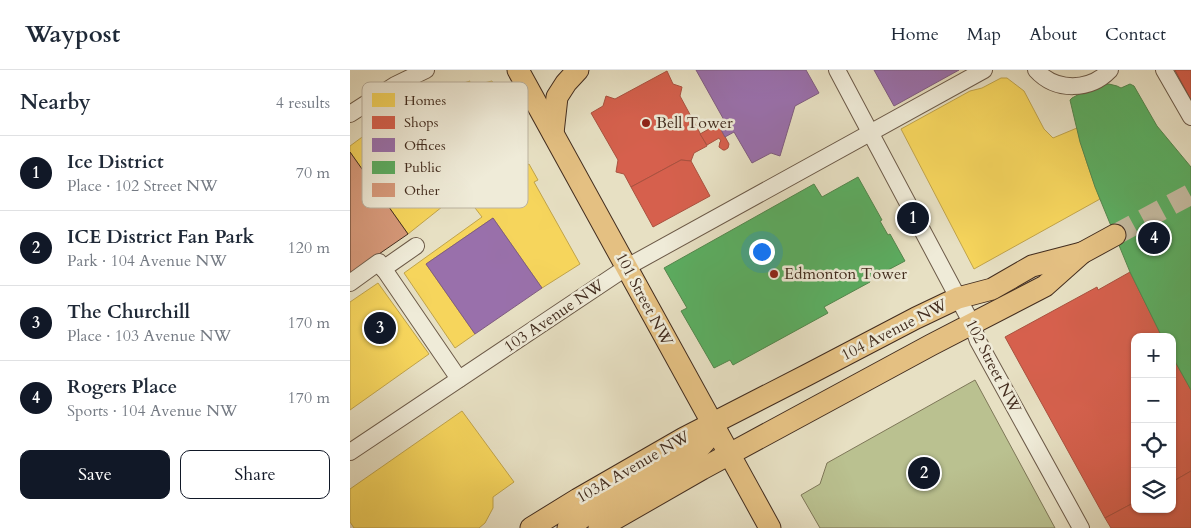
<!DOCTYPE html>
<html lang="en">
<head>
<meta charset="utf-8">
<style>
	body { margin:0; font-family:Cardo,serif; background:#f2f2f3; color:#1f2937 }
	.controls { position:absolute; right:15px; bottom:15px; display:grid; overflow:hidden; border-radius:10px; box-shadow:0 1px 4px #0004 }
	.controls button { width:45px; height:45px; display:grid; place-items:center; padding:0; border:0; border-bottom:1px solid #e0e1e3; background:#fff; color:#1f2937; font:25px sans-serif }
	.you { position:absolute; left:411px; top:181px; width:18px; height:18px; margin:-12px; border:4px solid #fff; border-radius:50%; background:#1a73e8; box-shadow:0 0 0 8px #1a73e833 }
	.badge { display:grid; place-items:center; width:32px; height:32px; border-radius:50%; background:#111827; color:#fff; font-size:16px; font-weight:700 }
	.pin { position:absolute; translate:-50% -50%; border:2px solid #fff; box-shadow:0 1px 5px #0006 }
	.list { margin:0; padding:0; list-style:none }
	h2 { display:flex; justify-content:space-between; align-items:center; height:65px; margin:0; padding:0 20px; font-size:21px }
	h2 small { font-size:16px; font-weight:400; color:#747a83 }
	.list li { display:grid; grid-template-columns:32px 1fr auto; gap:15px; align-items:center; box-sizing:border-box; height:75px; padding:0 20px; border-top:1px solid #e0e1e3 }
	.list b { display:block; font-size:19px; white-space:nowrap }
	.list p { margin:0; font-size:16px; white-space:nowrap; color:#747a83 }
	.list em { font-size:16px; font-style:normal; color:#747a83 }
	.actions { display:flex; gap:10px; padding:15px 20px }
	.actions a { flex:1; padding:11px 0; border:1px solid #111827; border-radius:10px; text-align:center; font-size:18px; color:#111827 }
	.actions .main { background:#111827; color:#fff }
	.icon { flex:none; width:28px; height:28px; fill:none; stroke:currentColor; stroke-width:2; stroke-linecap:round; stroke-linejoin:round }
	.map { position:relative; flex:none; width:841px; height:458px; overflow:hidden }
	header { display:flex; align-items:center; gap:30px; box-sizing:border-box; height:70px; padding:0 25px; background:#fff; border-bottom:1px solid #e0e1e3 }
	header strong { font-size:24px }
	nav { display:flex; gap:28px; margin-inline-start:auto; font-size:18px }
	main { display:flex }
	aside { flex:1; background:#fff }
	.map>svg:first-child { display:block }
</style>
</head>
<body>
<header>
<strong>Waypost</strong>
<nav><a>Home</a><a>Map</a><a>About</a><a>Contact</a></nav>
</header>
<main>
<aside>
<h2>Nearby<small>4 results</small></h2>
<ul class="list">
<li><span class="badge">1</span><div><b>Ice District</b><p>Place · 102 Street NW</p></div><em>70 m</em></li>
<li><span class="badge">2</span><div><b>ICE District Fan Park</b><p>Park · 104 Avenue NW</p></div><em>120 m</em></li>
<li><span class="badge">3</span><div><b>The Churchill</b><p>Place · 103 Avenue NW</p></div><em>170 m</em></li>
<li><span class="badge">4</span><div><b>Rogers Place</b><p>Sports · 104 Avenue NW</p></div><em>170 m</em></li>
</ul>
<div class="actions"><a class="main">Save</a><a>Share</a></div>
</aside>
<div class="map">
<svg width="841" height="458" viewBox="0 0 841 458">
	<rect width="100%" height="100%" fill="#e7e0c3"/>
	<filter id="stains"><feTurbulence type="fractalNoise" baseFrequency=".004" numOctaves="4"/><feColorMatrix values="0 0 0 0 .2 0 0 0 0 .09 0 0 0 0 .02 0 0 0 .5 -.17"/></filter>
	<radialGradient id="worn" r=".72"><stop offset=".6" stop-color="#630" stop-opacity="0"/><stop offset="1" stop-color="#630" stop-opacity=".3"/></radialGradient>
	<!-- green -->
	<path fill="#bac190" stroke="#7e7758" d="M625 310 705 458H470L451 425 470 414 477 393Z"/>
	<!-- homes -->
	<g fill="#f6d55c" stroke="#c0a34a">
		<path d="M651 8H657L674 21 694 59 703 68 727 58 737 93 750 129 624 199 551 59 620 21 632 18Z"/>
		<path d="M120 11 119 13 122 16 142 11 159 39 151 44 157 59 159 58 168 74 165 76 166 77 169 76 178 92 175 94V96L179 94 188 110 184 112 230 194 192 218 143 148 76 194 125 264 105 278 54 203 132 147 112 121 58 164 0 82V76L53 37 76 25Z"/>
		<path d="M28 213 79 284 0 340V232Z"/>
		<path d="M112 341 164 412 143 427V438L135 453 129 458H4L0 452V419Z"/>
	</g>
	<!-- shops -->
	<g fill="#d6604d" stroke="#aa513f">
		<path d="M825 0H841V30Z"/>
		<path d="M825 0H841V30Z"/>
		<path d="M317 1 323 14 332 17 330 26 357 76 344 83 341 91 331 90 281 117 274 104 266 102 268 90 241 43 253 36 256 26 265 29Z"/>
		<path d="M368 54 379 74 378 78 375 80H373L369 77 370 72 371 71 369 68 357 75 350 64Z"/>
		<path d="M331 90 341 91 360 126 303 157 281 117Z"/>
		<path d="M780 202 812 267H785V432L755 448 655 267 747 217 748 220Z"/>
		<path d="M822 286 841 320V401L822 412Z"/>
		<path d="M841 401V458H761L755 448 785 432V439H822V412Z"/>
	</g>
	<!-- offices -->
	<g fill="#9970ab" stroke="#7f5c81">
		<path d="M346 0H456L469 23 445 36 430 86 421 83 402 93 384 62 375 67 368 54 374 50Z"/>
		<path d="M524 0H609L544 36Z"/>
		<path d="M143 148 192 218 125 264 76 194Z"/>
	</g>
	<!-- public -->
	<g fill="#5aae61" stroke="#53874d">
		<path d="M759 14 767 16 771 18 780 14 784 16 807 56 841 97V320L822 286V267H812L780 202 745 117 730 72 720 30 722 28 737 20 753 15Z"/>
		<path d="M508 107 532 150 530 151 538 165 540 164 555 191 519 210 520 212 474 237 478 243 383 295 380 290 364 298 331 241 337 238 314 198 464 114 472 127Z"/>
	</g>
	<!-- building -->
	<path fill="#d7997a" stroke="#432d1f" d="M0 82 58 164 0 204Z"/>
	<g fill="none" stroke-linecap="round" stroke-linejoin="round">
		<!-- major-tunnel -->
		<path stroke="#c6bca2" stroke-width="21" stroke-dasharray="21 11" stroke-linecap="butt" d="M765 165 841 124"/>
		<defs>
			<g id="minor">
				<path d="M487 0 622 254 628 271 731 458"/>
				<path d="M686 0C706 22 740 21 760 0"/>
				<path d="M814 0 841 47"/>
				<path d="M0 44 45 15 76 0"/>
				<path d="M33 199 66 176"/>
				<path d="M0 213 29 192 109 309"/>
				<path d="M0 382 277 197 634 0"/>
			</g>
			<g id="major">
				<path d="M168 0C253 152 335 306 420 458"/>
				<path d="M203 63 207 27 216 13 228 0"/>
				<path d="M181 458 228 429 334 368 457 305 566 248 608 228 642 219 682 196 732 183"/>
				<path d="M218 458 248 436 346 381C356 371 361 368 361 353"/>
				<path d="M249 458 352 399 581 275 695 216 732 183 765 165"/>
			</g>
		</defs>
		<!-- minor casing -->
		<use href="#minor" stroke="#6c5a48" stroke-width="18"/>
		<!-- major casing -->
		<use href="#major" stroke="#432d1f" stroke-width="23"/>
		<!-- minor -->
		<use href="#minor" stroke="#efebd8" stroke-width="16"/>
		<!-- major -->
		<use href="#major" stroke="#e4c082" stroke-width="21"/>
	</g>
	<!-- markers -->
	<g fill="#8f2418" stroke="#efebd8" stroke-width="2">
		<circle cx="296" cy="53" r="5"/>
		<circle cx="424" cy="204" r="5"/>
	</g>
	<g text-anchor="middle" dominant-baseline="central" stroke-width="5" stroke-linejoin="round" paint-order="stroke">
		<!-- poi labels -->
		<g font-size="16" fill="#432d1f" stroke="#efebd8" text-anchor="start">
			<text x="306" y="53">Bell Tower</text>
			<text x="434" y="204">Edmonton Tower</text>
		</g>
		<!-- street labels -->
		<g font-size="16" fill="#432d1f" stroke="#efebd8">
			<text transform="translate(294 229) rotate(62)">101 Street NW</text>
			<text transform="translate(204 246) rotate(-34)">103 Avenue NW</text>
			<text transform="translate(544 260) rotate(-27)">104 Avenue NW</text>
			<text transform="translate(643 296) rotate(63)">102 Street NW</text>
			<text transform="translate(283 397) rotate(-30)">103A Avenue NW</text>
		</g>
	</g>
	<!-- legend -->
	<rect x="12" y="12" width="166" height="126" rx="8" fill="#efebd8" stroke="#bbb2a0" stroke-width="1"/>
	<rect x="22" y="23" width="23" height="14" fill="#f6d55c"/>
	<rect x="22" y="46" width="23" height="13" fill="#d6604d"/>
	<rect x="22" y="68" width="23" height="14" fill="#9970ab"/>
	<rect x="22" y="91" width="23" height="13" fill="#5aae61"/>
	<rect x="22" y="113" width="23" height="14" fill="#d7997a"/>
	<g font-size="14" fill="#432d1f">
		<text x="54" y="35">Homes</text>
		<text x="54" y="57">Shops</text>
		<text x="54" y="80">Offices</text>
		<text x="54" y="102">Public</text>
		<text x="54" y="125">Other</text>
	</g>
	<rect width="100%" height="100%" filter="url(#stains)"/>
	<rect width="100%" height="100%" fill="url(#worn)"/>
</svg>
<div class="controls">
<button>+</button>
<button>−</button>
<button><svg class="icon" aria-label="locate" viewBox="0 0 24 24"><circle cx="12" cy="12" r="6"/><path d="M12 2v4M12 18v4M2 12h4M18 12h4"/></svg></button>
<button><svg class="icon" aria-label="layers" viewBox="0 0 24 24"><path d="M12 4l9 5-9 5-9-5zM3 14l9 5 9-5"/></svg></button>
</div>
<div class="you"></div>
<div class="pin badge" style="left:563px;top:148px">1</div>
<div class="pin badge" style="left:574px;top:403px">2</div>
<div class="pin badge" style="left:30px;top:258px">3</div>
<div class="pin badge" style="left:804px;top:168px">4</div>
</div>
</main>
</body>
</html>
